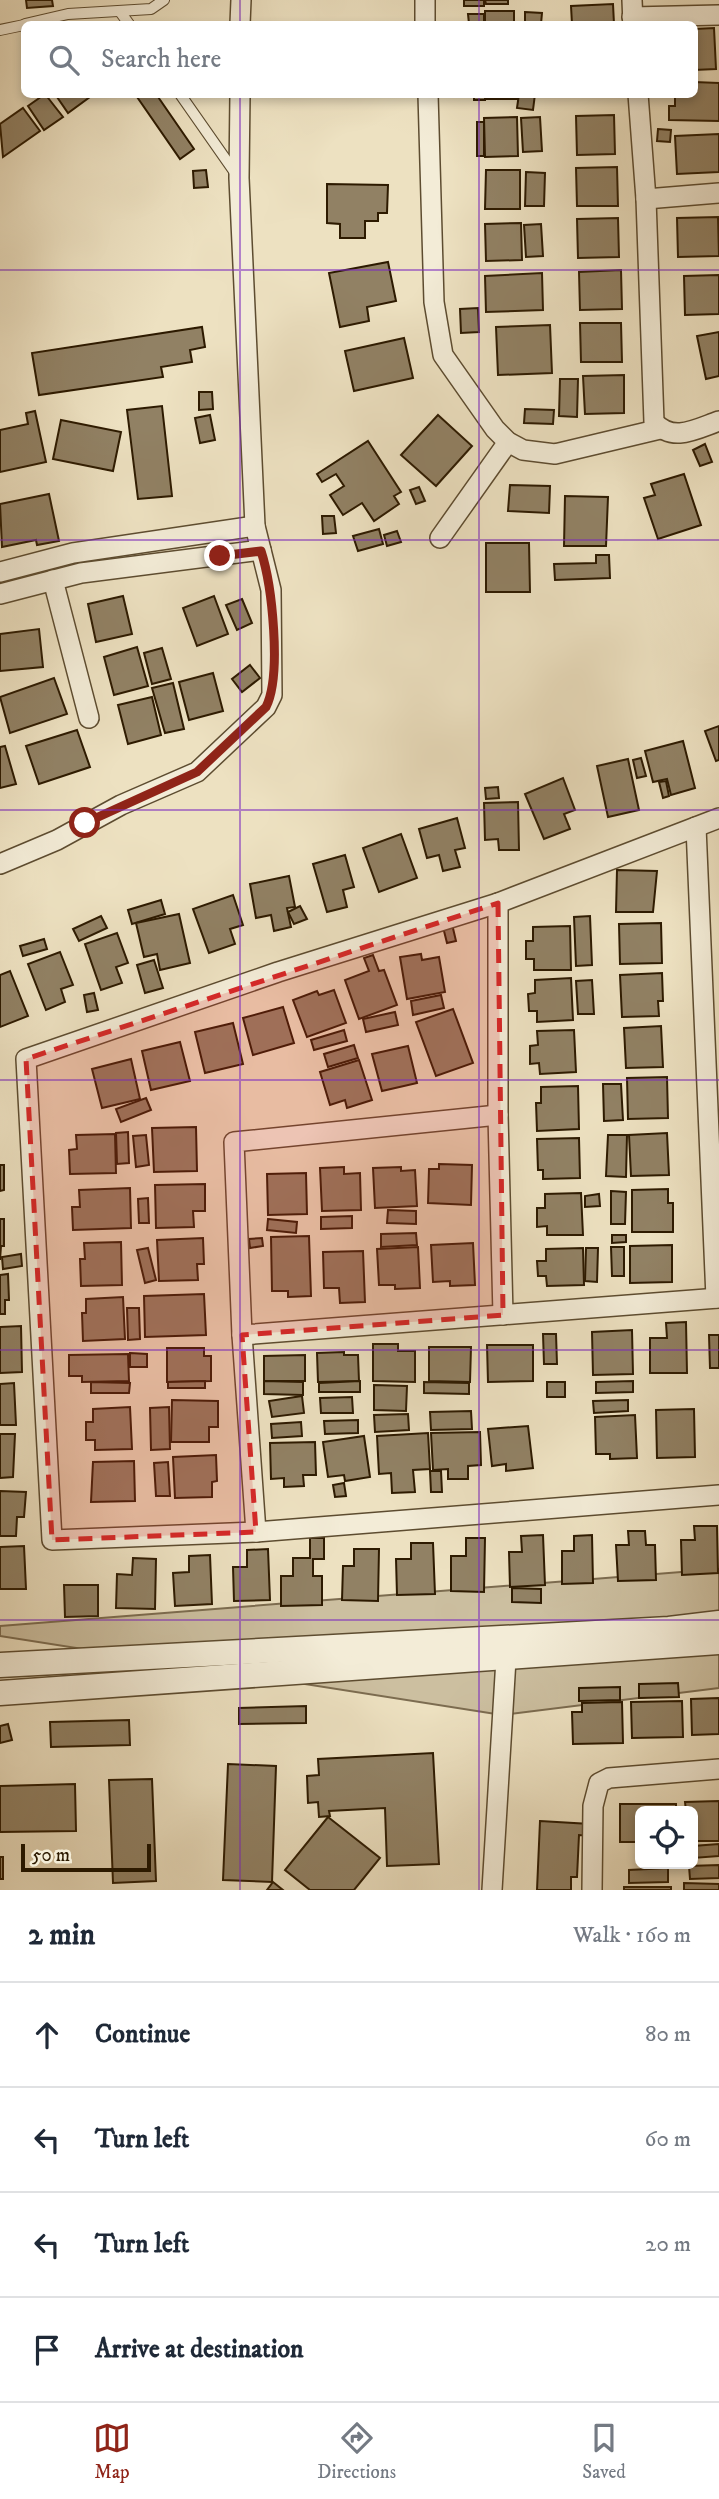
<!DOCTYPE html>
<html lang="en">
<head>
<meta charset="utf-8">
<style>
	body { margin:0; font-family:"IM FELL DW Pica",serif; background:#f6f6f7; color:#1f2937 }
	.controls { position:absolute; right:21px; bottom:21px; display:grid; overflow:hidden; border-radius:10px; box-shadow:0 4px 10px #0003 }
	.controls button { width:63px; height:63px; display:grid; place-items:center; padding:0; border:0; border-bottom:2px solid #e0e1e3; background:#fff; color:#1f2937; font:35px sans-serif }
	.scale { position:absolute; left:21px; bottom:18px; width:130px; box-sizing:border-box; padding-left:7px; border:4px solid #2d1a00; border-top:0; font-size:19px; line-height:24px; white-space:nowrap; color:#2d1a00; -webkit-text-stroke:5px #f3ecd7; paint-order:stroke }
	.stop { position:absolute; width:21px; height:21px; margin:-16px; border:5px solid #8f2418; border-radius:50%; background:#fff }
	.stop.end { background:#8f2418; border-color:#fff; box-shadow:0 2px 7px #0008 }
	.list { margin:0; padding:0; list-style:none }
	h2 { display:flex; justify-content:space-between; align-items:center; height:91px; margin:0; padding:0 28px; font-size:30px }
	h2 small { font-size:23px; font-weight:400; color:#747a83 }
	.list li { display:grid; grid-template-columns:46px 1fr auto; gap:21px; align-items:center; box-sizing:border-box; height:105px; padding:0 28px; border-top:2px solid #e0e1e3 }
	.list b { display:block; font-size:26px; white-space:nowrap }
	.list em { font-size:23px; font-style:normal; color:#747a83 }
	.icon { flex:none; width:38px; height:38px; fill:none; stroke:currentColor; stroke-width:2; stroke-linecap:round; stroke-linejoin:round }
	.map { position:relative; flex:none; width:719px; height:1890px; overflow:hidden }
	.search { position:absolute; background:#fff; box-shadow:0 4px 10px #0003; left:21px; right:21px; top:21px; height:77px; display:flex; align-items:center; gap:18px; box-sizing:border-box; padding:0 24px; border-radius:10px; color:#747a83; font-size:26px }
	.sheet { height:511px; background:#fff }
	nav { display:flex; justify-content:space-around; align-items:center; box-sizing:border-box; height:98px; border-top:2px solid #e0e1e3; background:#fff; font-size:19px; color:#747a83 }
	nav a { display:grid; justify-items:center; gap:4px }
	nav .on { color:#8f2418 }
	.map>svg:first-child { display:block }
</style>
</head>
<body>
<div class="map">
<svg width="719" height="1890" viewBox="0 0 719 1890">
	<rect width="100%" height="100%" fill="#ede1c1"/>
	<filter id="stains"><feTurbulence type="fractalNoise" baseFrequency=".00286" numOctaves="4"/><feColorMatrix values="0 0 0 0 .2 0 0 0 0 .09 0 0 0 0 .02 0 0 0 .5 -.17"/></filter>
	<radialGradient id="worn" r=".72"><stop offset=".6" stop-color="#630" stop-opacity="0"/><stop offset="1" stop-color="#630" stop-opacity=".3"/></radialGradient>
	<!-- green -->
	<path fill="#ccbfa0" stroke="#7c6c50" stroke-width="2" d="M719 1569V1688L502 1715 0 1636V1626Z"/>
	<!-- building -->
	<g fill="#918164" stroke="#2d1a00" stroke-width="2">
		<path d="M26 0H52L53 6 27 8Z"/>
		<rect x="464" y="0" width="20" height="6"/>
		<path d="M485 0H508V4H486Z"/>
		<path d="M613 4 614 24H572L571 6Z"/>
		<rect x="485" y="11" width="29" height="13"/>
		<path d="M525 12 542 13 541 24H525Z"/>
		<path d="M468 14H484V24H469Z"/>
		<path d="M714 28 716 69 694 70V29Z"/>
		<path d="M694 82 719 83V121L669 120V106H675V94H694Z"/>
		<path d="M45 94 63 117 44 130 28 106Z"/>
		<path d="M55 94H94L68 113Z"/>
		<path d="M135 94H156L194 149 180 159Z"/>
		<rect x="474" y="94" width="11" height="6"/>
		<rect x="485" y="94" width="32" height="5"/>
		<path d="M519 94H535L533 110 517 108Z"/>
		<path d="M574 94H616V96L574 97Z"/>
		<path d="M23 108 40 131 3 157 0 124Z"/>
		<path d="M614 115 615 154 577 155 576 116Z"/>
		<path d="M517 117 518 156 485 157 484 118Z"/>
		<path d="M540 117 542 151 523 152 521 118Z"/>
		<rect x="477" y="122" width="7" height="34"/>
		<path d="M658 129 671 130 670 142 657 141Z"/>
		<path d="M719 134V172L677 174 675 136Z"/>
		<path d="M617 167 618 206H577L576 168Z"/>
		<path d="M206 170 208 187 194 188 193 171Z"/>
		<path d="M486 170H520V209H485Z"/>
		<path d="M526 172 545 173 544 206H525Z"/>
		<path d="M327 184 388 185 387 213H378V221H365V238H340V224L327 223Z"/>
		<path d="M718 217 719 256 678 257 677 218Z"/>
		<path d="M618 218 619 257 578 258 577 219Z"/>
		<path d="M521 223 522 260 486 261 485 224Z"/>
		<path d="M541 224 543 256 526 257 524 225Z"/>
		<path d="M388 262 396 301 367 307 369 321 340 327 329 273Z"/>
		<path d="M621 270 622 309 580 310 579 272Z"/>
		<path d="M542 273 543 310 486 312 485 276Z"/>
		<path d="M719 275V314L685 315 684 276Z"/>
		<path d="M478 308 479 332 461 333 460 309Z"/>
		<path d="M580 323H621L622 362H581Z"/>
		<path d="M550 325 552 373 498 375 496 327Z"/>
		<path d="M202 327 205 347 190 350 192 362 161 367 163 377 39 395 32 353Z"/>
		<path d="M719 332V376L706 379 697 336Z"/>
		<path d="M404 338 413 378 354 391 345 351Z"/>
		<path d="M624 375V413L585 414 583 376Z"/>
		<path d="M560 379H578L577 417 559 416Z"/>
		<path d="M199 392H212L213 409 199 410Z"/>
		<path d="M162 406 172 496 138 499 127 410Z"/>
		<path d="M525 409 554 410 553 424 524 423Z"/>
		<path d="M35 411 46 462 0 472V430L28 424 26 413Z"/>
		<path d="M210 415 215 440 200 443 195 418Z"/>
		<path d="M438 415 472 446 436 486 401 455Z"/>
		<path d="M61 420 121 432 113 471 53 459Z"/>
		<path d="M368 441 401 492 394 496 399 504 374 521 362 503 343 515 330 495 344 486 336 474 322 482 317 474Z"/>
		<path d="M705 444 712 462 700 466 693 450Z"/>
		<path d="M684 474 701 525 658 539 644 498 655 495 651 484Z"/>
		<path d="M510 485 550 486 549 513 508 511Z"/>
		<path d="M419 487 425 501 416 504 410 490Z"/>
		<path d="M49 494 59 541 37 545 36 540 2 547 0 504Z"/>
		<path d="M565 496 608 497 606 546H564Z"/>
		<path d="M322 516H334L336 533 323 534Z"/>
		<path d="M379 529 383 544 358 551 353 536Z"/>
		<path d="M397 531 401 542 387 546 384 535Z"/>
		<path d="M486 543H529L530 592H486Z"/>
		<path d="M596 555H609L610 578 555 580 554 564 596 563Z"/>
		<path d="M123 596 132 634 96 642 88 604Z"/>
		<path d="M214 596 228 634 197 646 183 608Z"/>
		<path d="M242 599 252 623 237 630 226 605Z"/>
		<path d="M39 629 43 667 0 671V634Z"/>
		<path d="M137 647 148 686 114 695 104 657Z"/>
		<path d="M162 648 171 679 152 684 144 653Z"/>
		<path d="M250 665 260 678 242 692 232 679Z"/>
		<path d="M213 673 223 711 189 720 179 682Z"/>
		<path d="M54 678 67 714 10 733 0 697Z"/>
		<path d="M173 683 184 729 165 733 152 688Z"/>
		<path d="M152 697 161 735 128 744 118 705Z"/>
		<path d="M719 726V760L716 761 705 731Z"/>
		<path d="M77 730 90 767 39 784 26 746Z"/>
		<path d="M683 741 695 788 671 795 667 779 653 782 645 751Z"/>
		<path d="M5 746 16 784 0 788V747Z"/>
		<path d="M641 758 646 776 637 778 633 760Z"/>
		<path d="M628 759 639 810 608 817 597 766Z"/>
		<path d="M563 778 575 810 564 814 570 829 544 839 525 794Z"/>
		<path d="M666 781 669 796 663 798 659 782Z"/>
		<path d="M498 787 499 798 486 799 485 788Z"/>
		<path d="M518 802 519 850H499L498 839 485 840 484 803Z"/>
		<path d="M457 818 465 848 455 850 460 867 443 871 439 855 427 858 419 829Z"/>
		<path d="M401 834 417 878 379 892 363 848Z"/>
		<path d="M345 855 354 887 343 890 347 907 327 912 313 864Z"/>
		<path d="M617 870 657 871 653 912H616Z"/>
		<path d="M289 876 295 907 287 908 291 927 274 931 271 915 256 918 250 884Z"/>
		<path d="M233 895 243 925 230 929 235 944 209 953 193 909Z"/>
		<path d="M161 900 165 914 132 924 128 910Z"/>
		<path d="M300 906 307 919 294 924 288 912Z"/>
		<path d="M179 914 190 963 160 970 157 954 144 957 136 923Z"/>
		<path d="M101 916 107 928 79 941 73 929Z"/>
		<path d="M590 916 592 965 576 966 574 917Z"/>
		<path d="M661 923 662 963 620 964 619 924Z"/>
		<path d="M452 924 456 941 447 943 443 927Z"/>
		<path d="M570 926 571 970H534V959H526V941H533V927Z"/>
		<path d="M117 933 128 963 116 967 122 983 101 990 85 944Z"/>
		<path d="M44 939 47 949 23 956 20 946Z"/>
		<path d="M60 952 73 985 61 989 65 1002 46 1010 28 964Z"/>
		<path d="M421 954 422 960 439 957 445 992 407 999 400 957Z"/>
		<path d="M373 955 379 971 384 970 397 1005 359 1019 345 980 369 971 364 958Z"/>
		<path d="M154 960 163 988 145 993 137 965Z"/>
		<path d="M10 971 28 1016 0 1027V975Z"/>
		<path d="M662 973 663 1001H658L659 1016 622 1017 620 975Z"/>
		<path d="M571 978 573 1020 537 1022V1011H529L528 994 535 993V980Z"/>
		<path d="M592 980 594 1014H578L576 981Z"/>
		<path d="M334 990 346 1023 307 1037 293 1000 317 991 319 995Z"/>
		<path d="M94 993 98 1010 87 1012 84 995Z"/>
		<path d="M441 995 444 1008 413 1015 411 1001Z"/>
		<path d="M283 1007 294 1043 253 1055 243 1018Z"/>
		<path d="M453 1009 473 1063 436 1076 416 1022Z"/>
		<path d="M395 1012 398 1025 366 1032 363 1019Z"/>
		<path d="M233 1023 243 1064 205 1073 195 1032Z"/>
		<path d="M661 1026 663 1067 626 1068 624 1028Z"/>
		<path d="M344 1030 347 1041 314 1050 311 1040Z"/>
		<path d="M574 1030 576 1072 540 1074 539 1063 530 1064V1046L538 1045 537 1031Z"/>
		<path d="M180 1042 190 1081 151 1090 142 1051Z"/>
		<path d="M354 1045 358 1058 328 1067 324 1054Z"/>
		<path d="M408 1046 417 1083 382 1091 372 1054Z"/>
		<path d="M131 1059 140 1099 102 1108 92 1069Z"/>
		<path d="M359 1060 372 1100 347 1108 345 1100 330 1105 320 1072Z"/>
		<path d="M667 1077 668 1118 628 1119 627 1078Z"/>
		<path d="M603 1084H621L623 1120 604 1121Z"/>
		<path d="M578 1086 579 1129 537 1131 536 1103H541V1087Z"/>
		<path d="M146 1098 151 1110 121 1122 116 1109Z"/>
		<path d="M196 1127 197 1171 154 1172 152 1128Z"/>
		<path d="M128 1132 129 1163 117 1164 116 1133Z"/>
		<path d="M667 1133 669 1175 631 1176 629 1135Z"/>
		<path d="M115 1134 116 1173 70 1174 69 1150 77 1149 76 1135Z"/>
		<path d="M146 1135 149 1165 136 1167 133 1136Z"/>
		<path d="M608 1135H627L626 1177 606 1176Z"/>
		<path d="M579 1138 580 1178 543 1179V1170H538L537 1139Z"/>
		<path d="M439 1164 472 1165 471 1205 428 1203 429 1169H439Z"/>
		<path d="M0 1165H4V1190L0 1191Z"/>
		<path d="M344 1167V1174L360 1173 361 1210 322 1211 320 1168Z"/>
		<path d="M401 1167V1171L415 1170 417 1206 375 1208 373 1168Z"/>
		<path d="M306 1173 307 1214 268 1215 267 1174Z"/>
		<path d="M205 1184V1211H193L194 1227 156 1228 155 1185Z"/>
		<path d="M130 1188 131 1228 73 1230 72 1207H80L79 1190Z"/>
		<path d="M668 1189V1203H673V1232H632V1190Z"/>
		<path d="M611 1191 626 1192 625 1224H611Z"/>
		<path d="M581 1193 583 1235H547V1226L537 1227V1208H545V1194Z"/>
		<path d="M599 1194 600 1206 585 1207V1196Z"/>
		<path d="M148 1198 149 1223H139L138 1199Z"/>
		<path d="M388 1210 416 1211V1224L387 1223Z"/>
		<path d="M352 1216V1228L321 1229V1217Z"/>
		<path d="M0 1219H4V1246H1L0 1260Z"/>
		<path d="M268 1219 297 1222 296 1233 267 1230Z"/>
		<path d="M416 1233 417 1245 381 1247V1234Z"/>
		<path d="M612 1235H626V1242L612 1243Z"/>
		<path d="M309 1236 311 1296 288 1297V1291H272L271 1237Z"/>
		<path d="M203 1238 204 1264H197L198 1280 159 1281 157 1240Z"/>
		<path d="M262 1238 263 1246 250 1248 249 1239Z"/>
		<path d="M121 1242 122 1285 81 1286 80 1259H85L84 1243Z"/>
		<path d="M473 1243 475 1285 450 1286V1281L433 1282 431 1245Z"/>
		<path d="M672 1245V1282L630 1283V1246Z"/>
		<path d="M418 1247 420 1288 395 1289V1285H379L377 1249Z"/>
		<path d="M611 1247H624V1276H612Z"/>
		<path d="M148 1248 156 1280 145 1283 137 1250Z"/>
		<path d="M583 1248 584 1285 547 1286 546 1276H538L537 1261H546V1249Z"/>
		<path d="M586 1248H598L597 1282 585 1281Z"/>
		<path d="M363 1251 365 1302 340 1303 339 1288H324L323 1252Z"/>
		<path d="M21 1254 22 1266 3 1269 2 1257Z"/>
		<path d="M8 1274 9 1300H5V1314H0V1275Z"/>
		<path d="M204 1294 206 1335 145 1337 144 1296Z"/>
		<path d="M123 1297 125 1339 83 1341 82 1313H86V1299Z"/>
		<path d="M127 1308H139L140 1339 128 1340Z"/>
		<path d="M686 1322 687 1373H650V1338H667L666 1323Z"/>
		<path d="M21 1326 22 1372 0 1373V1327Z"/>
		<path d="M632 1330 633 1374 593 1375 592 1332Z"/>
		<path d="M543 1334H556L557 1364H544Z"/>
		<path d="M709 1335H719V1368H710Z"/>
		<path d="M373 1344H398V1351H415V1382L373 1381Z"/>
		<path d="M487 1345H533V1381L488 1382Z"/>
		<path d="M429 1347H471L470 1382 429 1381Z"/>
		<path d="M167 1348H204V1356H211V1381L167 1382Z"/>
		<path d="M344 1352V1355H358L359 1381 318 1382 317 1353Z"/>
		<path d="M130 1353 147 1354V1367H130Z"/>
		<path d="M128 1354 129 1381 82 1382V1376H69V1355Z"/>
		<path d="M305 1355V1381H264V1356Z"/>
		<path d="M205 1381V1388H168V1382Z"/>
		<path d="M264 1381 303 1382V1395L264 1394Z"/>
		<path d="M360 1381V1392H319V1383Z"/>
		<path d="M633 1381V1392L596 1393V1382Z"/>
		<path d="M91 1382 130 1383 129 1393H91Z"/>
		<path d="M424 1382 469 1383V1394L424 1393Z"/>
		<rect x="547" y="1382" width="18" height="15"/>
		<path d="M14 1383 16 1425H0V1384Z"/>
		<path d="M374 1385 407 1386 406 1411 374 1410Z"/>
		<path d="M302 1396 304 1413 272 1417 269 1401Z"/>
		<path d="M352 1397 353 1413H321L320 1398Z"/>
		<path d="M172 1400 218 1401V1427H209V1442H171Z"/>
		<path d="M628 1400V1411L594 1413 593 1401Z"/>
		<path d="M130 1407 132 1449 95 1450V1440H86V1422H93V1409Z"/>
		<path d="M169 1407 170 1449 151 1450 150 1408Z"/>
		<path d="M694 1409 695 1457 657 1458 656 1410Z"/>
		<path d="M471 1411 472 1429 431 1430 430 1412Z"/>
		<path d="M408 1414 409 1430 375 1432 374 1415Z"/>
		<path d="M635 1415 637 1458 610 1459V1454H596L595 1417Z"/>
		<path d="M358 1420V1433L325 1434 324 1421Z"/>
		<path d="M301 1422 302 1436 272 1438 271 1424Z"/>
		<path d="M528 1426 533 1468 506 1471V1464L492 1466 488 1429Z"/>
		<path d="M480 1432 481 1465 468 1466V1479H448V1469L433 1470 431 1433Z"/>
		<path d="M428 1433 430 1469 413 1470 415 1492 392 1493 391 1473 379 1474 377 1436Z"/>
		<path d="M0 1434H15L13 1477 0 1478Z"/>
		<path d="M364 1436 370 1477 345 1481 344 1475 328 1477 323 1442Z"/>
		<path d="M315 1442 316 1475H303L304 1486 284 1487V1478L271 1479 270 1443Z"/>
		<path d="M216 1455 217 1481 212 1482V1497L175 1498 173 1457Z"/>
		<path d="M134 1461 135 1501 91 1502 93 1462Z"/>
		<path d="M168 1462 170 1496H156L154 1463Z"/>
		<path d="M430 1471H441L442 1492H431Z"/>
		<path d="M344 1483 346 1496 335 1497 333 1485Z"/>
		<path d="M0 1491 26 1492 24 1517H17L16 1536H0Z"/>
		<path d="M694 1526H717L718 1573 682 1575 681 1540H695Z"/>
		<path d="M628 1531H645L646 1545H655L656 1580 618 1581 616 1545H629Z"/>
		<path d="M543 1535 545 1585 510 1587 509 1552H522L521 1536Z"/>
		<path d="M592 1535 593 1583 562 1584V1551H574V1536Z"/>
		<path d="M310 1538H324V1559H313V1576H322V1605L281 1606V1576H293V1558H310Z"/>
		<path d="M466 1538H485L484 1592 451 1591V1556H466Z"/>
		<path d="M411 1543H433L435 1594 397 1595 396 1559H411Z"/>
		<path d="M24 1546 26 1589H0V1547Z"/>
		<path d="M268 1549 270 1600 234 1601 233 1567H247V1550Z"/>
		<path d="M354 1549H379L378 1601 342 1600 343 1566H354Z"/>
		<path d="M210 1555 212 1604 175 1606 173 1573 189 1572V1556Z"/>
		<path d="M133 1558 156 1559 155 1609 116 1608 117 1574 132 1575Z"/>
		<path d="M64 1585H98V1616L65 1617Z"/>
		<path d="M512 1588 541 1589V1603L512 1602Z"/>
		<path d="M678 1683 679 1697 639 1698V1684Z"/>
		<path d="M620 1687V1700L579 1701V1688Z"/>
		<path d="M719 1698V1734L692 1735 691 1699Z"/>
		<path d="M682 1701 683 1737 632 1738 631 1702Z"/>
		<path d="M622 1702 623 1743 573 1744 572 1712H582V1703Z"/>
		<path d="M306 1706V1723L239 1724V1708Z"/>
		<path d="M129 1720 130 1745 51 1747 50 1722Z"/>
		<path d="M8 1724 12 1740 0 1743V1726Z"/>
		<path d="M433 1753 439 1864 387 1866 385 1808 329 1811 330 1816 319 1817 318 1802 308 1803 307 1776 319 1775 318 1759Z"/>
		<path d="M228 1764 276 1766 272 1882 223 1880Z"/>
		<path d="M152 1779 156 1881 113 1883 109 1780Z"/>
		<path d="M75 1784 76 1831 0 1832V1786Z"/>
		<path d="M719 1801V1841H693V1811H686L685 1802Z"/>
		<path d="M620 1804H676V1811H640V1842H620Z"/>
		<path d="M328 1817 380 1858 354 1890H310L285 1870Z"/>
		<path d="M540 1821 590 1824V1836L579 1835 577 1877H571V1890H537Z"/>
		<path d="M719 1844V1856L693 1858V1846Z"/>
		<rect x="0" y="1857" width="3" height="22"/>
		<path d="M719 1865V1878L690 1879 689 1866Z"/>
		<path d="M668 1868V1882L629 1883V1870Z"/>
		<path d="M273 1882 283 1890H267Z"/>
		<path d="M684 1883 719 1884V1890H684Z"/>
		<rect x="624" y="1887" width="47" height="3"/>
	</g>
	<g fill="none" stroke-linecap="round" stroke-linejoin="round">
		<defs>
			<g id="service">
				<path d="M121 13 129 24"/>
				<path d="M25 24 68 14 151 9 164 0"/>
				<path d="M0 30 24 25"/>
				<path d="M180 94 236 174"/>
			</g>
			<g id="minor">
				<path d="M425 0V24"/>
				<path d="M632 0 633 24"/>
				<path d="M632 17 719 15"/>
				<path d="M240 24 241 0"/>
				<path d="M428 94 434 302 443 355 495 429 508 442 523 450 555 454 660 429"/>
				<path d="M638 94 646 199 654 422C673 443 696 429 719 421"/>
				<path d="M646 199 719 193"/>
				<path d="M440 538 508 442"/>
				<path d="M0 572 73 553 255 526"/>
				<path d="M53 580 89 718"/>
				<path d="M0 594 81 573 261 550"/>
				<path d="M719 818 498 903 278 972 26 1059 52 1540 256 1532 719 1495"/>
				<path d="M696 827 716 1298"/>
				<path d="M0 864 57 840 121 805 197 772 266 707 272 695 271 590 255 526 239 178 240 94"/>
				<path d="M498 903V1115L503 1315"/>
				<path d="M242 1335 719 1298"/>
				<path d="M256 1532 242 1335 234 1142 498 1115"/>
				<path d="M492 1890 506 1659"/>
				<path d="M592 1890 593 1806 599 1783 609 1778 719 1769"/>
			</g>
			<g id="tertiary">
				<path d="M0 1665 669 1629 719 1623"/>
				<path d="M0 1693 719 1642"/>
			</g>
		</defs>
		<!-- service casing -->
		<use href="#service" stroke="#5d4c30" stroke-width="12"/>
		<!-- minor casing -->
		<use href="#minor" stroke="#5d4c30" stroke-width="22"/>
		<!-- tertiary casing -->
		<use href="#tertiary" stroke="#5d4c30" stroke-width="27"/>
		<!-- service -->
		<use href="#service" stroke="#f3ecd7" stroke-width="10"/>
		<!-- minor -->
		<use href="#minor" stroke="#f3ecd7" stroke-width="19"/>
		<!-- tertiary -->
		<use href="#tertiary" stroke="#f3ecd7" stroke-width="24"/>
	</g>
	<g fill="none" stroke-linecap="round" stroke-linejoin="round">
		<!-- route -->
		<path stroke="#8f2418" stroke-width="9" d="M85 823 197 772 266 707C282 675 272 585 261 551L220 556"/>
	</g>
	<!-- marked area -->
	<path fill="#d62828" fill-opacity="0.2" stroke="#d62828" stroke-width="5" stroke-dasharray="14 9" stroke-linejoin="round" d="M498 903 503 1315 242 1335 256 1532 52 1540 26 1059Z"/>
	<!-- grid -->
	<path fill="none" stroke="#7b2cbf" stroke-width="2" stroke-opacity="0.55" d="M240 0V24M479 0V24M240 94V1890M479 94V1890M0 270H719M0 540H719M0 810H719M0 1080H719M0 1350H719M0 1620H719"/>
	<rect width="100%" height="100%" filter="url(#stains)"/>
	<rect width="100%" height="100%" fill="url(#worn)"/>
</svg>
<div class="controls">
<button><svg class="icon" aria-label="locate" viewBox="0 0 24 24"><circle cx="12" cy="12" r="6"/><path d="M12 2v4M12 18v4M2 12h4M18 12h4"/></svg></button>
</div>
<div class="scale">50 m</div>
<div class="stop" style="left:85px;top:823px"></div>
<div class="stop end" style="left:220px;top:556px"></div>
<div class="search"><svg class="icon" aria-label="search" viewBox="0 0 24 24"><circle cx="10" cy="10" r="6"/><path d="M15 15l6 6"/></svg>Search here</div>
</div>
<section class="sheet">
<h2>2 min<small>Walk · 160 m</small></h2>
<ul class="list">
<li><svg class="icon" aria-label="ahead" viewBox="0 0 24 24"><path d="M12 20V5M6 11l6-6 6 6"/></svg><div><b>Continue</b></div><em>80 m</em></li>
<li><svg class="icon" aria-label="left" viewBox="0 0 24 24"><path d="M17 20v-9H6M10 6l-5 5 5 5"/></svg><div><b>Turn left</b></div><em>60 m</em></li>
<li><svg class="icon" aria-label="left" viewBox="0 0 24 24"><path d="M17 20v-9H6M10 6l-5 5 5 5"/></svg><div><b>Turn left</b></div><em>20 m</em></li>
<li><svg class="icon" aria-label="arrive" viewBox="0 0 24 24"><path d="M6 21V4h12l-3 4 3 4H6"/></svg><div><b>Arrive at destination</b></div></li>
</ul>
</section>
<nav>
<a class="on"><svg class="icon" aria-label="map" viewBox="0 0 24 24"><path d="M3 6l6-2 6 2 6-2v14l-6 2-6-2-6 2zM9 4v14M15 6v14"/></svg>Map</a>
<a><svg class="icon" aria-label="directions" viewBox="0 0 24 24"><path d="M12 3l9 9-9 9-9-9zM9 14v-3h6M13 9l2 2-2 2"/></svg>Directions</a>
<a><svg class="icon" aria-label="saved" viewBox="0 0 24 24"><path d="M7 4h10v16l-5-4-5 4z"/></svg>Saved</a>
</nav>
</body>
</html>
